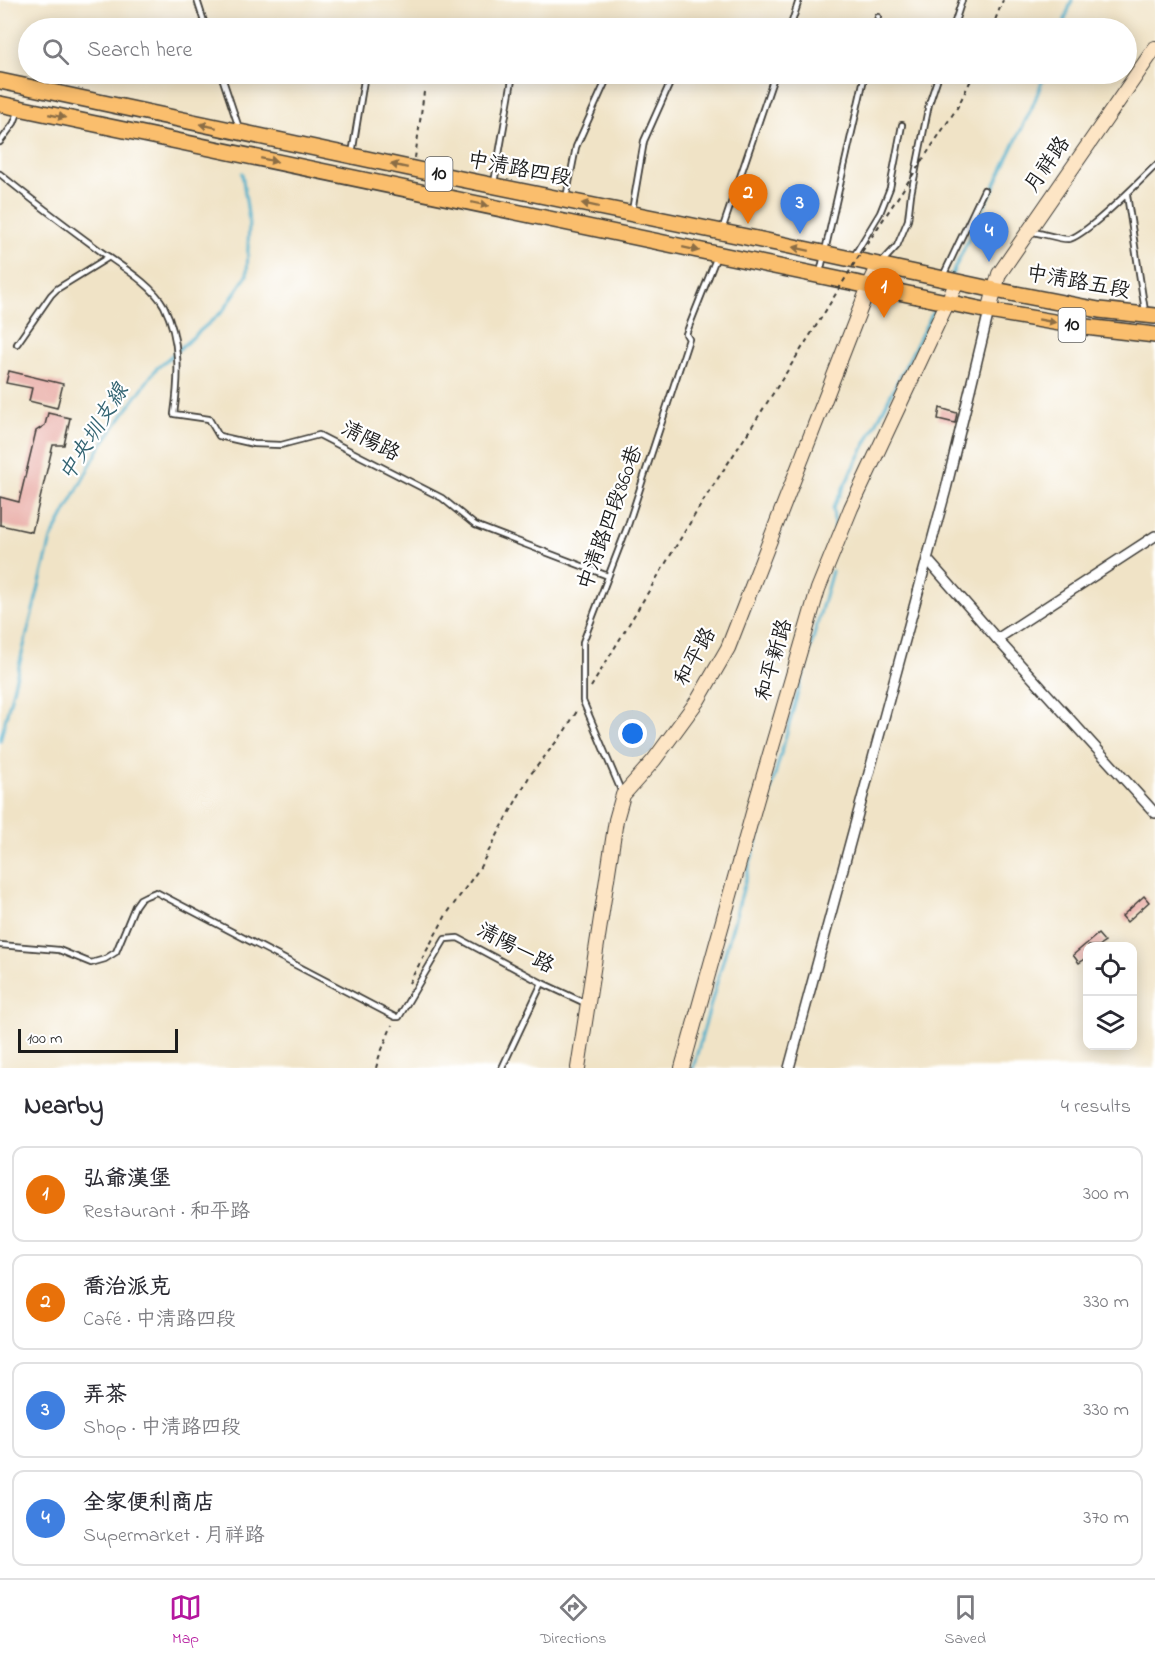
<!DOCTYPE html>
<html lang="en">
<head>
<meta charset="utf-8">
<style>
	body { margin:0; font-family:"Indie Flower","LXGW WenKai TC",sans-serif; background:#f7f7f7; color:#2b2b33 }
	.controls { position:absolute; right:18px; bottom:18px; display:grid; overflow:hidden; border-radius:12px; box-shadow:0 3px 15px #0003 }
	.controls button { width:54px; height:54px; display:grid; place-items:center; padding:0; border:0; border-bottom:2px solid #e1e1e2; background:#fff; color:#2b2b33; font:30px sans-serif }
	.scale { position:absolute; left:18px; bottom:15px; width:160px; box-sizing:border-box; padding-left:6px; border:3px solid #1c1c1c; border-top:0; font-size:16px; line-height:21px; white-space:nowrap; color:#1c1c1c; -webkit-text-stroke:4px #fff; paint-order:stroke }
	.you { position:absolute; left:633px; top:734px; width:21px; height:21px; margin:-15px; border:4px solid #fff; border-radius:50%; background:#1a73e8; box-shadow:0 0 0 9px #1a73e833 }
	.badge { display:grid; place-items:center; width:39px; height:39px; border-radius:50%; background:#b5179e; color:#fff; font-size:20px; font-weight:700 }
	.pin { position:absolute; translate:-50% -50px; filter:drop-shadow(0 2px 3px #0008) }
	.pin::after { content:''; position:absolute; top:32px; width:21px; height:18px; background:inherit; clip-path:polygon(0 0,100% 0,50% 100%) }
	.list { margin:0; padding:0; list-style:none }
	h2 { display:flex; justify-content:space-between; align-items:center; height:78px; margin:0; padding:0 24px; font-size:26px }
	h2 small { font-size:20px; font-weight:400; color:#7c7c81 }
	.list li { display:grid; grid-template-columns:39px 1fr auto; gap:18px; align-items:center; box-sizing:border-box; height:96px; margin:0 12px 12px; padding:0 12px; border:2px solid #e1e1e2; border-radius:12px }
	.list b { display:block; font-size:22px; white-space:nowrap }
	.list p { margin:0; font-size:20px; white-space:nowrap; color:#7c7c81 }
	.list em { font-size:20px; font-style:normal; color:#7c7c81 }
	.icon { flex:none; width:33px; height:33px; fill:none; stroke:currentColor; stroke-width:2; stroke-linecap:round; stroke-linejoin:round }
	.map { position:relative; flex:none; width:1155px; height:1068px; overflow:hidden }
	.search { position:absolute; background:#fff; box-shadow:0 3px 15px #0003; left:18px; right:18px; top:18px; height:66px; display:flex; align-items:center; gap:15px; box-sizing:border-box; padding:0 21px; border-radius:33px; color:#7c7c81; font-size:22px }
	.sheet { height:510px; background:#fff }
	nav { display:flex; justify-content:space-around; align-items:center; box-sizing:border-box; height:84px; border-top:2px solid #e1e1e2; background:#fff; font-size:16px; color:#7c7c81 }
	nav a { display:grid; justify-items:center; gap:3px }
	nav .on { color:#b5179e }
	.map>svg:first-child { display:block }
</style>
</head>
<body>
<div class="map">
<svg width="1155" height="1068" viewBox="0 0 1155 1068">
	<rect width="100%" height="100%" fill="#fff"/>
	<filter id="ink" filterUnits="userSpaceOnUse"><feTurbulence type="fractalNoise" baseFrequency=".0167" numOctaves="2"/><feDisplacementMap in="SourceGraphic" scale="12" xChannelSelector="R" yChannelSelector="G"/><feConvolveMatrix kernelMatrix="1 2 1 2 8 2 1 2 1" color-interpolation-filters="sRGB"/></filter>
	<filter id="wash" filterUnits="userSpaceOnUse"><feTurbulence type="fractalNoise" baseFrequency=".008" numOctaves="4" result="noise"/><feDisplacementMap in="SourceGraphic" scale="24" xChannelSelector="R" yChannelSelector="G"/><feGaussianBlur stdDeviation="1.35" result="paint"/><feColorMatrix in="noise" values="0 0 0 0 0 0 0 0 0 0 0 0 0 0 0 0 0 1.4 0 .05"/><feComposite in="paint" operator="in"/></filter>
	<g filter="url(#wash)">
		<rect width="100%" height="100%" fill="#f0e3c6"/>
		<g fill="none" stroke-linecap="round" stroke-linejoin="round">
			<!-- stream -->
			<g stroke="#4aadc9" stroke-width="3">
				<path d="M1062 28 1072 0"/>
				<path d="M951 276 1033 105 1045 74"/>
				<path d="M835 532 833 508 936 306"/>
				<path d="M0 741 51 539 100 447 156 369 223 311 247 275 249 221 242 173"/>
				<path d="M693 1068 832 571"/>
			</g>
		</g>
		<g id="blocks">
			<!-- building -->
			<g fill="#e8a8a1">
				<path d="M9 371 63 384 57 408 29 401 32 388 6 383Z"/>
				<path d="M940 408 957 413 955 423 938 419Z"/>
				<path d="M48 413 70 418 64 445H53L32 532 0 525V497L19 502 36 431 45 425Z"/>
				<path d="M1144 896 1149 902 1127 922 1122 916Z"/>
				<path d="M1098 934 1105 942 1099 946H1088V957L1079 963 1073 955Z"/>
			</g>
		</g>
	</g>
	<g filter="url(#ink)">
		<use href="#blocks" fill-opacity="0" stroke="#3c3a36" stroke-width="1.5"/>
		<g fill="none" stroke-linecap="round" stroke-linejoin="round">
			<defs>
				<g id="lane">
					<path d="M197 0 206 28"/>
					<path d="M790 28 799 0"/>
					<path d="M875 28 878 17"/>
					<path d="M953 28 962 0"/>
					<path d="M221 74 239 128"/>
					<path d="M0 142 14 123 19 110"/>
					<path d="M352 154 365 74"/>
					<path d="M0 174C32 200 65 225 99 250 119 265 152 284 164 306 181 340 179 378 174 414L209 419 219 436 254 444 281 445 319 435 442 498 475 525 608 576"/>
					<path d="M494 183 513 74"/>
					<path d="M1127 195 1145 311"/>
					<path d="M566 198 576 147 609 74"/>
					<path d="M632 211 644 141 674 74"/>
					<path d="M722 230 775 74"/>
					<path d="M1033 232C1041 233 1062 240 1069 239 1087 235 1140 181 1155 166"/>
					<path d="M854 256 880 213 890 188 902 125"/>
					<path d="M883 261 897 246 908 220 911 194 929 104 939 74"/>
					<path d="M820 273 865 74"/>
					<path d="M943 276 984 190"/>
					<path d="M17 344 51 295 57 289 109 257"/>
					<path d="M622 793 583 701V642L628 525 689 339 686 334 717 256"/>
					<path d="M0 945 59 950 91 963 105 959 116 952 135 906 140 899 146 896 156 892 395 1017H399L445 939 458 938 542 983 585 1003"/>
					<path d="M502 1068 542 983"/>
				</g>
				<g id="street">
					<path d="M927 559 997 639 1155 813"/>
					<path d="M997 639 1155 536"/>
					<path d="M789 1068 946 489 989 311"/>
				</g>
				<g id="secondary">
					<path d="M989 311 999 274 1155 48"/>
					<path d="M578 1068 616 820 623 795 654 760 698 700 728 648 869 286 879 265"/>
					<path d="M682 1068 756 802 818 589 851 508 957 282"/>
				</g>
				<g id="primary">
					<path d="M0 81 456 178 776 243 995 290 1099 310 1155 316"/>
					<path d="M0 104 989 311 1077 326 1155 335"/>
				</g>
			</defs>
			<!-- lane casing -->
			<use href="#lane" stroke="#3c3a36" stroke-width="8"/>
			<!-- street casing -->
			<use href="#street" stroke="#3c3a36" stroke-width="12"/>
			<!-- secondary casing -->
			<use href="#secondary" stroke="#3c3a36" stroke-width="16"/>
			<!-- primary casing -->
			<use href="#primary" stroke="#3c3a36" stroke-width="18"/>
			<!-- path -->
			<g stroke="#3c3a36" stroke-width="2" stroke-dasharray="4.5 4.5" stroke-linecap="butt">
				<path d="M992 28 1003 0"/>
				<path d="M415 158 424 92"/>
				<path d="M591 687 705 498 742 442"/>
				<path d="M409 983 446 915 479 869 530 775 564 732 579 708"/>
				<path d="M376 1068 379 1057 392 1025"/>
			</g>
			<!-- lane -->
			<use href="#lane" stroke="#fff" stroke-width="4.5"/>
			<!-- street -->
			<use href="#street" stroke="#fff" stroke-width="9"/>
			<!-- secondary -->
			<use href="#secondary" stroke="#fde5c5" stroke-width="14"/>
			<!-- primary -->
			<use href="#primary" stroke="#fabe6d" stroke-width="15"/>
			<!-- path-bridge -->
			<path stroke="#3c3a36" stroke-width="2" stroke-dasharray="4.5 4.5" stroke-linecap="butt" d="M742 442 823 315 857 259 957 108 974 74"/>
		</g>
		<!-- one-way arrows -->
		<defs><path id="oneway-solid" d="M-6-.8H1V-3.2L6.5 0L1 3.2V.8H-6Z" transform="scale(1.5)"/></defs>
		<g fill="#8b6d44">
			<use href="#oneway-solid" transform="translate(57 116) rotate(12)"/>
			<use href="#oneway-solid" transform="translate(208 126) rotate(-168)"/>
			<use href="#oneway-solid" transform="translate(269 160) rotate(12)"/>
			<use href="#oneway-solid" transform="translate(399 166) rotate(-168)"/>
			<use href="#oneway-solid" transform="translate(480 204) rotate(12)"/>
			<use href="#oneway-solid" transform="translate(590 205) rotate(-168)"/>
			<use href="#oneway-solid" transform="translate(691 249) rotate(12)"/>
			<use href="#oneway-solid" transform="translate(801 249) rotate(-168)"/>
			<use href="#oneway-solid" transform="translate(1047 321) rotate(10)"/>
		</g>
	</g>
	<g text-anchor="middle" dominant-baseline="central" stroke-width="4.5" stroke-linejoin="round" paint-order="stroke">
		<!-- shield labels -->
		<g fill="#fff" stroke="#606060" stroke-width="1.5">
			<rect x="425.5" y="157" width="27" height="34" rx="4.5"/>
			<rect x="1058.5" y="308" width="27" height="34" rx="4.5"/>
		</g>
		<g font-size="20" font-weight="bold" fill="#1c1c1c">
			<text x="439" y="174">10</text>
			<text x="1072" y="325">10</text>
		</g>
		<!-- street labels -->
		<g font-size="21" fill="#1c1c1c" stroke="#fff">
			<text transform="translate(1048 165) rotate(-55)">月祥路</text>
			<text transform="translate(519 170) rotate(11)">中清路四段</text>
			<text transform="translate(1078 283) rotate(10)">中清路五段</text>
			<text transform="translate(370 442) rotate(27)">清陽路</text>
			<text transform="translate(611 518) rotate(-70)">中清路四段860巷</text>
			<text transform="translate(696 657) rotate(-61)">和平路</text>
			<text transform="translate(775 660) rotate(-74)">和平新路</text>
			<text transform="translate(515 949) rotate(28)">清陽一路</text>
		</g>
		<!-- water labels -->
		<g font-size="22" font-style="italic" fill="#336472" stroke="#fff">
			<text transform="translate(95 433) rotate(-58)">中央圳支線</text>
		</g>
	</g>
</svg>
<div class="controls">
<button><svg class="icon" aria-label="locate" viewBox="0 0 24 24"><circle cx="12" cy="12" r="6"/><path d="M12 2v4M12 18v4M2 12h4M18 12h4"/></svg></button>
<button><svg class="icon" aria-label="layers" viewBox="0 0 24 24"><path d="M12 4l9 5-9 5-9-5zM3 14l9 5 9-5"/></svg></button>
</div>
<div class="scale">100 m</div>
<div class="you"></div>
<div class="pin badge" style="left:884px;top:318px;background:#e8710a">1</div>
<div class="pin badge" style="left:748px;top:224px;background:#e8710a">2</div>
<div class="pin badge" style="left:800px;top:234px;background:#3f7fe0">3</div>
<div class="pin badge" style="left:989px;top:262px;background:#3f7fe0">4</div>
<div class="search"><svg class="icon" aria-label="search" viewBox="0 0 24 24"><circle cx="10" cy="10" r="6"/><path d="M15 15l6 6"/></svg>Search here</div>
</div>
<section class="sheet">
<h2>Nearby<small>4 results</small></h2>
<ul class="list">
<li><span class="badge" style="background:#e8710a">1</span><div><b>弘爺漢堡</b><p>Restaurant · 和平路</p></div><em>300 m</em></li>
<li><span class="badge" style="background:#e8710a">2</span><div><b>喬治派克</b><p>Café · 中清路四段</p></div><em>330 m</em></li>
<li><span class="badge" style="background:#3f7fe0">3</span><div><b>弄茶</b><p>Shop · 中清路四段</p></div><em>330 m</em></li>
<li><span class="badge" style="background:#3f7fe0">4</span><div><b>全家便利商店</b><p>Supermarket · 月祥路</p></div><em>370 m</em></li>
</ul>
</section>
<nav>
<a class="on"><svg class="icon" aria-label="map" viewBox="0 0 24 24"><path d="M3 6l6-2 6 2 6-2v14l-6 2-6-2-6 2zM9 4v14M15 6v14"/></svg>Map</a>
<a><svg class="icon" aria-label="directions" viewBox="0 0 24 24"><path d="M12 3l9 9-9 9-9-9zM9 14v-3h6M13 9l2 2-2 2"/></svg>Directions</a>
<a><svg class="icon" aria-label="saved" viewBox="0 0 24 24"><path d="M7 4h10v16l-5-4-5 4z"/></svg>Saved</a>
</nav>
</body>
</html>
